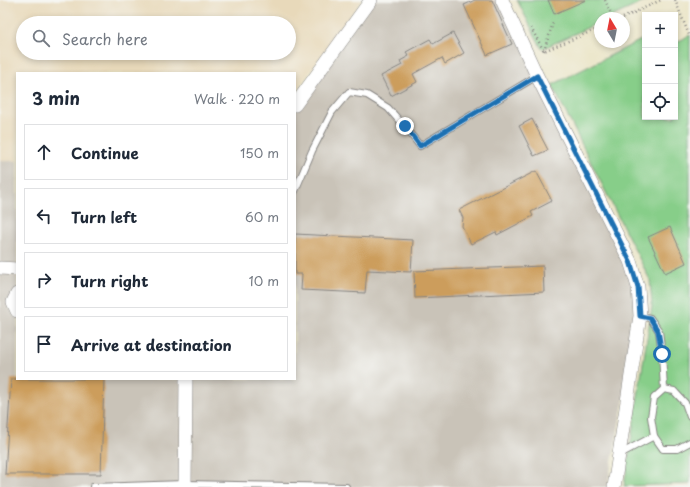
<!DOCTYPE html>
<html lang="en">
<head>
<meta charset="utf-8">
<style>
	body { margin:0; font-family:"Playpen Sans",sans-serif; background:#f2f2f3; color:#1f2937 }
	.controls { position:absolute; right:12px; top:12px; display:grid; overflow:hidden; border-radius:0px; box-shadow:0 2px 6px #0003 }
	.controls button { width:36px; height:36px; display:grid; place-items:center; padding:0; border:0; border-bottom:1px solid #e0e1e3; background:#fff; color:#1f2937; font:20px sans-serif }
	.compass { position:absolute; left:594px; top:12px; width:36px; height:36px; border-radius:50%; background:#fff; box-shadow:0 2px 6px #0003; rotate:350deg }
	.stop { position:absolute; width:12px; height:12px; margin:-9px; border:3px solid #1f6fb2; border-radius:50%; background:#fff }
	.stop.end { background:#1f6fb2; border-color:#fff; box-shadow:0 1px 4px #0008 }
	.list { margin:0; padding:0; list-style:none }
	h2 { display:flex; justify-content:space-between; align-items:center; height:52px; margin:0; padding:0 16px; font-size:17px }
	h2 small { font-size:13px; font-weight:400; color:#747a83 }
	.list li { display:grid; grid-template-columns:26px 1fr auto; gap:12px; align-items:center; box-sizing:border-box; height:56px; margin:0 8px 8px; padding:0 8px; border:1px solid #e0e1e3; border-radius:0px }
	.list b { display:block; font-size:15px; white-space:nowrap }
	.list em { font-size:13px; font-style:normal; color:#747a83 }
	.icon { flex:none; width:22px; height:22px; fill:none; stroke:currentColor; stroke-width:2; stroke-linecap:round; stroke-linejoin:round }
	.map { position:relative; flex:none; width:690px; height:487px; overflow:hidden }
	.search { position:absolute; background:#fff; box-shadow:0 2px 6px #0003; left:16px; top:16px; width:280px; height:44px; display:flex; align-items:center; gap:10px; box-sizing:border-box; padding:0 14px; border-radius:22px; color:#747a83; font-size:15px }
	.panel { position:absolute; background:#fff; box-shadow:0 2px 6px #0003; left:16px; top:72px; width:280px; height:308px; border-radius:0px }
	.map>svg:first-child { display:block }
</style>
</head>
<body>
<div class="map">
<svg width="690" height="487" viewBox="0 0 690 487">
	<rect width="100%" height="100%" fill="#f6f6f2"/>
	<filter id="ink" filterUnits="userSpaceOnUse"><feTurbulence type="fractalNoise" baseFrequency=".025" numOctaves="2"/><feDisplacementMap in="SourceGraphic" scale="8" xChannelSelector="R" yChannelSelector="G"/><feConvolveMatrix kernelMatrix="1 2 1 2 8 2 1 2 1" color-interpolation-filters="sRGB"/></filter>
	<filter id="wash" filterUnits="userSpaceOnUse"><feTurbulence type="fractalNoise" baseFrequency=".012" numOctaves="4" result="noise"/><feDisplacementMap in="SourceGraphic" scale="16" xChannelSelector="R" yChannelSelector="G"/><feGaussianBlur stdDeviation="0.9" result="paint"/><feColorMatrix in="noise" values="0 0 0 0 0 0 0 0 0 0 0 0 0 0 0 0 0 1.4 0 .05"/><feComposite in="paint" operator="in"/></filter>
	<g filter="url(#wash)">
		<rect width="100%" height="100%" fill="#ebe5c7"/>
		<!-- built -->
		<path fill="#e8d9ba" fill-rule="evenodd" d="M0 0H362L295 92V73H17V161H0ZM23 23H289V53H23Z"/>
		<!-- industrial -->
		<path fill="#c9c3b8" d="M372 0H502L630 261 640 316 607 487H0V161H17V379H295V108Z"/>
		<!-- green -->
		<g fill="#87ce89" stroke="#547862">
			<path d="M517 0H648L609 18H600V22L542 49Z"/>
			<path d="M690 35V484L624 486 652 306 650 280 552 85 645 38V117H675V40L676 42Z"/>
		</g>
		<g id="blocks">
			<!-- building -->
			<g fill="#cc9d5b">
				<path d="M475 0H492L512 44 487 55 464 5Z"/>
				<path d="M548 0H586L554 14Z"/>
				<path d="M453 33 464 53 445 64 442 58 413 74 417 82 391 96 381 76 402 65 400 61 409 56 406 52 430 39 433 44Z"/>
				<path d="M532 119 548 150 534 156 519 126Z"/>
				<path d="M536 171 552 201 531 212 533 216 497 235 496 232 471 244 462 226 463 218 459 210Z"/>
				<path d="M670 227 686 263 665 273 648 237Z"/>
				<path d="M295 234 413 240 411 272 367 270 365 293 301 290 302 274H295Z"/>
				<path d="M543 266 544 292 415 298 414 271Z"/>
				<path d="M11 379H104L101 474H5Z"/>
			</g>
		</g>
	</g>
	<g filter="url(#ink)">
		<use href="#blocks" fill-opacity="0" stroke="#868481" stroke-width="1"/>
		<g fill="none" stroke-linecap="round" stroke-linejoin="round">
			<defs>
				<g id="service">
					<path d="M295 191 312 151 332 112 349 92 367 95 388 108 405 127 420 146 537 76"/>
					<path d="M640 316 650 318 659 331 662 354 664 389"/>
					<path d="M690 417 685 403 674 391 664 389 654 398 651 417 654 436 663 449H677L690 442"/>
					<path d="M620 454 654 436"/>
					<path d="M93 487 185 484 346 487"/>
				</g>
				<g id="minor">
					<path d="M502 0 537 76 630 261 638 287 640 316 614 487"/>
					<path d="M295 105 371 0"/>
					<path d="M0 268 17 269"/>
					<path d="M17 294 13 302 17 311"/>
					<path d="M185 487 186 379"/>
				</g>
			</defs>
			<!-- service casing -->
			<use href="#service" stroke="#868481" stroke-width="8"/>
			<!-- minor casing -->
			<use href="#minor" stroke="#868481" stroke-width="14"/>
			<!-- path -->
			<g stroke="#868481" stroke-width="2.5" stroke-dasharray="1 3" stroke-linecap="butt">
				<path d="M605 0 613 18"/>
				<path d="M675 0 689 35"/>
				<path d="M623 18 661 0"/>
				<path d="M531 28 544 51 600 28"/>
				<path d="M544 51 553 23"/>
			</g>
			<!-- service -->
			<use href="#service" stroke="#fff" stroke-width="6"/>
			<!-- minor -->
			<use href="#minor" stroke="#fff" stroke-width="13"/>
		</g>
	</g>
	<g fill="none" stroke-linecap="round" stroke-linejoin="round" filter="url(#ink)">
		<!-- route -->
		<path stroke="#1f6fb2" stroke-width="5" d="M405 126 420 146 537 76 630 261 638 287 640 316 650 318 658 331 662 354"/>
	</g>
</svg>
<div class="controls">
<button>+</button>
<button>−</button>
<button><svg class="icon" aria-label="locate" viewBox="0 0 24 24"><circle cx="12" cy="12" r="6"/><path d="M12 2v4M12 18v4M2 12h4M18 12h4"/></svg></button>
</div>
<svg class="compass" viewBox="-18 -18 36 36"><path d="M0-13l5 13h-10z" fill="#e53935"/><path d="M0 13l5-13h-10z" fill="#747a83"/></svg>
<div class="stop" style="left:662px;top:354px"></div>
<div class="stop end" style="left:405px;top:126px"></div>
<div class="search"><svg class="icon" aria-label="search" viewBox="0 0 24 24"><circle cx="10" cy="10" r="6"/><path d="M15 15l6 6"/></svg>Search here</div>
<section class="panel">
<h2>3 min<small>Walk · 220 m</small></h2>
<ul class="list">
<li><svg class="icon" aria-label="ahead" viewBox="0 0 24 24"><path d="M12 20V5M6 11l6-6 6 6"/></svg><div><b>Continue</b></div><em>150 m</em></li>
<li><svg class="icon" aria-label="left" viewBox="0 0 24 24"><path d="M17 20v-9H6M10 6l-5 5 5 5"/></svg><div><b>Turn left</b></div><em>60 m</em></li>
<li><svg class="icon" aria-label="right" viewBox="0 0 24 24"><path d="M7 20v-9h11M14 6l5 5-5 5"/></svg><div><b>Turn right</b></div><em>10 m</em></li>
<li><svg class="icon" aria-label="arrive" viewBox="0 0 24 24"><path d="M6 21V4h12l-3 4 3 4H6"/></svg><div><b>Arrive at destination</b></div></li>
</ul>
</section>
</div>
</body>
</html>
